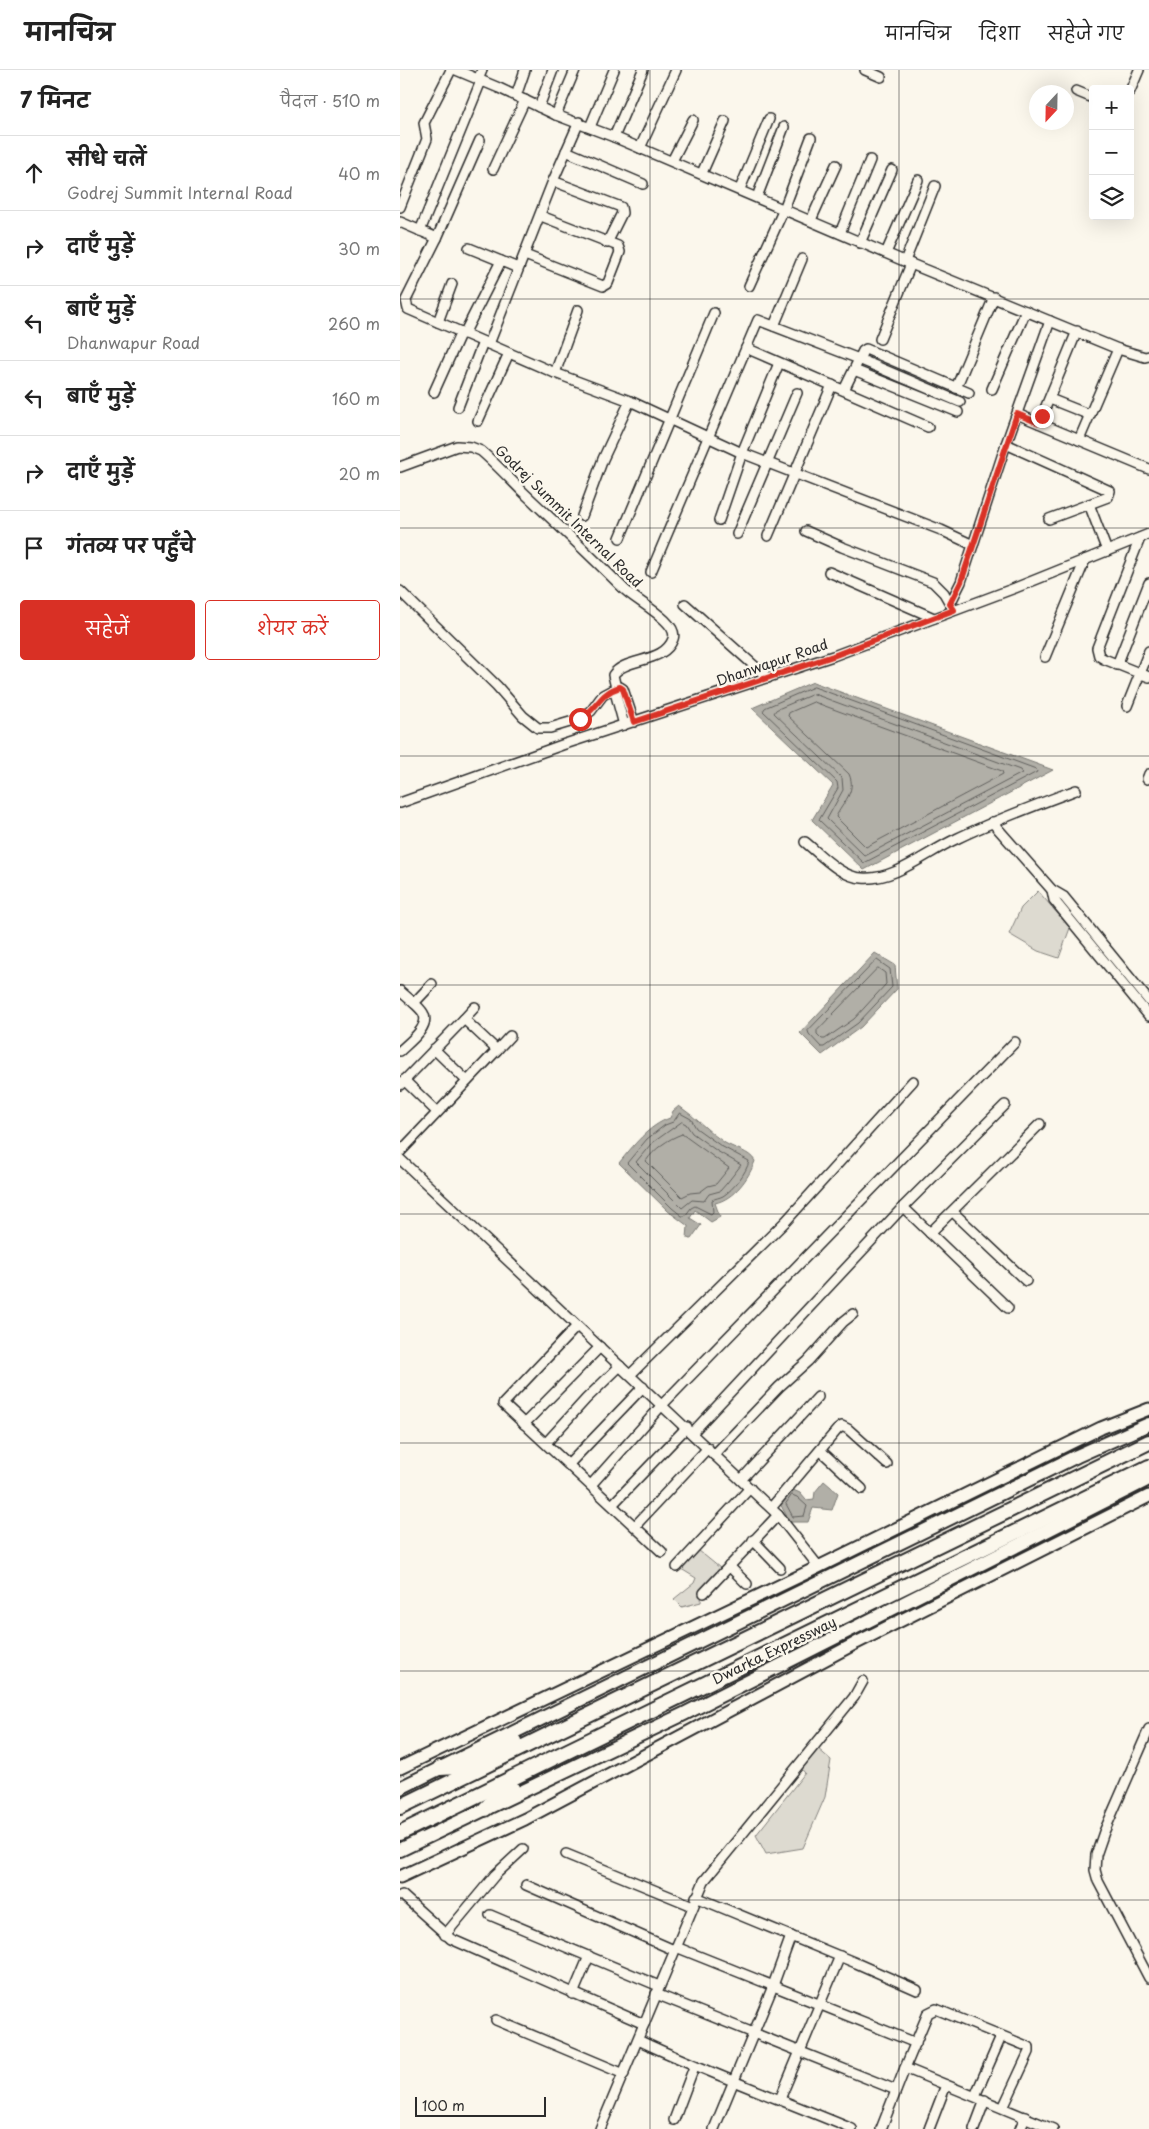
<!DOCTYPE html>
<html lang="hi">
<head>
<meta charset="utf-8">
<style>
	body { margin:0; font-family:"Playpen Sans","Playpen Sans Deva",sans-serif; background:#f2f2f2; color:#222 }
	.controls { position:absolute; right:15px; top:15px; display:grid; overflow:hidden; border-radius:5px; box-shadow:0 5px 20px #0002 }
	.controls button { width:45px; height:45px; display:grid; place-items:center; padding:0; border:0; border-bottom:1px solid #e0e0e0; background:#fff; color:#222; font:25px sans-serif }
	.compass { position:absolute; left:629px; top:15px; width:45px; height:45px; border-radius:50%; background:#fff; box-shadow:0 5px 20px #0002; rotate:202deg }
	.scale { position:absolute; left:15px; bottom:12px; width:131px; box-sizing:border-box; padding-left:5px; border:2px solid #2b2b2b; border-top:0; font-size:14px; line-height:18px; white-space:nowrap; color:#2b2b2b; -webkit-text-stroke:4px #fbf7ec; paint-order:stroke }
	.stop { position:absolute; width:15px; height:15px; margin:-11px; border:4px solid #d93025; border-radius:50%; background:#fff }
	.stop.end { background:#d93025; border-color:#fff; box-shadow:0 1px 5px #0008 }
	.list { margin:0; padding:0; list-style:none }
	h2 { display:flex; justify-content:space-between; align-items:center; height:65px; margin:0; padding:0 20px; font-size:21px }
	h2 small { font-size:16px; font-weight:400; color:#767676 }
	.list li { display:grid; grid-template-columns:32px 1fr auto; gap:15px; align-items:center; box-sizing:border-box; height:75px; padding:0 20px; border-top:1px solid #e0e0e0 }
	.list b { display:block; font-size:19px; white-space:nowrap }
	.list p { margin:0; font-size:16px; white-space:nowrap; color:#767676 }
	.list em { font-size:16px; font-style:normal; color:#767676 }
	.actions { display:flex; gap:10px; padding:15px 20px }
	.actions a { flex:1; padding:11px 0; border:1px solid #d93025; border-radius:5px; text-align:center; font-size:18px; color:#d93025 }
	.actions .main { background:#d93025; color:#fff }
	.icon { flex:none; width:28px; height:28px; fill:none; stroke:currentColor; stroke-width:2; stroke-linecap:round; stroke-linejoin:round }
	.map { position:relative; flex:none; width:749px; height:2059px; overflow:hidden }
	header { display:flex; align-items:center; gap:30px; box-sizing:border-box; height:70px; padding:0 25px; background:#fff; border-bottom:1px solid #e0e0e0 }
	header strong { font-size:24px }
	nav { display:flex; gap:28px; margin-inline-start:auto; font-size:18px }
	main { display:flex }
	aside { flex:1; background:#fff }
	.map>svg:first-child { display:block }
</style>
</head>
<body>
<header>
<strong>मानचित्र</strong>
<nav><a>मानचित्र</a><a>दिशा</a><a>सहेजे गए</a></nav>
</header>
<main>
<aside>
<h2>7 मिनट<small>पैदल · 510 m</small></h2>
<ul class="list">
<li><svg class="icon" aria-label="ahead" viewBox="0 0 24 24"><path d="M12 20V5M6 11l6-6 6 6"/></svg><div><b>सीधे चलें</b><p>Godrej Summit Internal Road</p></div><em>40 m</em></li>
<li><svg class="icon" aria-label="right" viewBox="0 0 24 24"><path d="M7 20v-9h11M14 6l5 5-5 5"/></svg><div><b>दाएँ मुड़ें</b></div><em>30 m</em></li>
<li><svg class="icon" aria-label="left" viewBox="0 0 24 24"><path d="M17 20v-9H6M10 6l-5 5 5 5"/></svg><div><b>बाएँ मुड़ें</b><p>Dhanwapur Road</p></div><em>260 m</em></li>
<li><svg class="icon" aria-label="left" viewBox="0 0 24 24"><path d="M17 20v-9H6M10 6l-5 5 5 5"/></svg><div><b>बाएँ मुड़ें</b></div><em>160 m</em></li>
<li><svg class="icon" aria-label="right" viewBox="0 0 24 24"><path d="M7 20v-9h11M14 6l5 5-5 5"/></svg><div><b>दाएँ मुड़ें</b></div><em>20 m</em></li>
<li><svg class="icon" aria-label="arrive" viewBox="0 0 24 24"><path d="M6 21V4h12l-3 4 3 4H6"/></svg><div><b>गंतव्य पर पहुँचे</b></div></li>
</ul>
<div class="actions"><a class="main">सहेजें</a><a>शेयर करें</a></div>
</aside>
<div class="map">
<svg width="749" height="2059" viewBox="0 0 749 2059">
	<rect width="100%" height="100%" fill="#fbf7ec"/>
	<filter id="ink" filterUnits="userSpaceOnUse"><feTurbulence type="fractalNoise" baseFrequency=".02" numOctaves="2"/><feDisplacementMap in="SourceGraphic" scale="10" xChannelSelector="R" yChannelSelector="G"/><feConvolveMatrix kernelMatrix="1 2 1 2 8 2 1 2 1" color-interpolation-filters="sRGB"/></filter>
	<g filter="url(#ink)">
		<!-- green -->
		<g fill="#dddad0" stroke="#84827e">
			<path d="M638 821 670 858 659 888 638 881 609 864 621 838Z"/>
			<path d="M293 1476 320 1498 319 1504C309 1512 301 1518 301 1532L282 1537 274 1529 294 1513 296 1508 273 1494Z"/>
			<path d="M417 1678 431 1690 425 1727 403 1778 366 1784 356 1765 405 1703 399 1696Z"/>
		</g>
		<!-- water -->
		<g fill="#b1afa7" stroke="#7b7a75">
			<path d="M413 612 653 700 464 800 412 750 433 715 352 638Z"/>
			<path d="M475 883 495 895 497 919 461 957 422 985 400 963Z"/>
			<path d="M279 1036C296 1047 308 1062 325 1073 335 1079 349 1081 355 1091 349 1108 334 1129 315 1133L320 1147 311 1152 295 1140 290 1148 301 1155 291 1169 287 1168 288 1156 268 1141 219 1093C233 1076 249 1055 270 1048L273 1041Z"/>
			<path d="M424 1411 438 1423 432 1440 413 1438 408 1452H390L379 1432 391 1419 400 1423 406 1430 414 1429 415 1422Z"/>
		</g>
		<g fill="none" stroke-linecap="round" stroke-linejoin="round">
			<!-- shore -->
			<g stroke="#61605d" stroke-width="1">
				<path d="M414 617 636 699 637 702 464 793 419 750 438 718 437 712 363 641 365 638Z"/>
				<path d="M414 624 620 700 622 703 465 786 427 749 443 720 442 708 374 643 376 640Z"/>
				<path d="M414 632 602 701 603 704 466 777 436 747C442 733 457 722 449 704L388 646 389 643Z"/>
				<path d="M477 890 490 899 492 917 458 953 424 977H421L409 964 408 961Z"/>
				<path d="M478 898 485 903 486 914 454 949 425 969H422L417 964V961Z"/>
				<path d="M280 1043 291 1049 296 1058 321 1076 349 1091C347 1102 333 1120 323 1126 319 1128 316 1128 312 1130L313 1142 311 1144 295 1136 291 1138 285 1146H282L272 1138 227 1093 247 1069 265 1055 273 1052Z"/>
				<path d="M282 1052 286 1054 292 1063 317 1081 341 1095 327 1113 320 1121 309 1124 304 1131 292 1130 282 1138 236 1092 251 1074Z"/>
				<path d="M282 1064 329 1098 316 1114 308 1116 300 1122 290 1123 282 1127 246 1091C254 1079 268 1069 282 1064Z"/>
				<path d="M392 1425 397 1427 407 1436 404 1446 393 1447 386 1434Z"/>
			</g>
			<defs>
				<g id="minor">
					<path d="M56 0 99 18 156 45 214 67 511 194 718 279 745 287 749 286"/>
					<path d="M465 0 481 7"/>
					<path d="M78 10 82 0"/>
					<path d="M676 21 693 28"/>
					<path d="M730 21 739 0"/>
					<path d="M116 26 125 0"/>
					<path d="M139 37 153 0"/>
					<path d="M156 45 175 0"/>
					<path d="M190 57 214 0"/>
					<path d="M214 67 243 0"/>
					<path d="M80 70 37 168 6 230 8 239 155 303 230 331 342 383 541 460 573 475"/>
					<path d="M240 78 276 0"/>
					<path d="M166 81 243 114"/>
					<path d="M272 91 293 50"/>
					<path d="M93 99 125 30"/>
					<path d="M302 103 325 51"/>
					<path d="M153 111 221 137 222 143 207 173"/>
					<path d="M340 119 369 49"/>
					<path d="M357 127 384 57"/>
					<path d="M0 137 27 69 24 53 51 0"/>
					<path d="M411 150 436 95"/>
					<path d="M0 152 37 168"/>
					<path d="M20 161 81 11"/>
					<path d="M440 163 470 90"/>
					<path d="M460 173 492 100"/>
					<path d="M69 178 118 198"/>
					<path d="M486 183 518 110"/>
					<path d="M125 185 203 216 208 213 220 182 218 176 141 146"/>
					<path d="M505 191 535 116"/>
					<path d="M349 216 384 139 411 68"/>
					<path d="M38 252 52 214"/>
					<path d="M374 256 402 189"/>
					<path d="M64 264 101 191"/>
					<path d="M480 269 511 194"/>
					<path d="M89 274 153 111 179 52"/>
					<path d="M346 278 528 357"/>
					<path d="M454 300 558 342"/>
					<path d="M155 303 178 240"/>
					<path d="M556 318 594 227"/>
					<path d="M592 319 626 241"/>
					<path d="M444 320 463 281 466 279 569 323"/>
					<path d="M34 322 61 262"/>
					<path d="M650 329 690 345"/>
					<path d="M58 337 83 272"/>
					<path d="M617 344 749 399"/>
					<path d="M78 351 109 283"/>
					<path d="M639 353 677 261"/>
					<path d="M679 370 718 279"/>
					<path d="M606 374 710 421 708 427 649 449"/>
					<path d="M0 397 57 376 71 377 81 381C95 393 108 407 122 421 156 453 190 485 223 518 234 530 280 552 273 569 264 594 225 587 213 605L216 618 215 622 224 655"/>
					<path d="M689 434 707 481"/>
					<path d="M182 446 203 389 230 331"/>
					<path d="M319 450 342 383 379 293"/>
					<path d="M406 461 442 477 533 512 544 523 552 537"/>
					<path d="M337 464 397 323"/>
					<path d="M368 466 432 315"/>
					<path d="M220 468 314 243"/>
					<path d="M740 468 697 578 699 586 704 589 749 607"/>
					<path d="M251 502 358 250 459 289 560 332"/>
					<path d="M429 502 534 548"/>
					<path d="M0 521 97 616 123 646 138 658H150L180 649 191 641 203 625 216 618"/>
					<path d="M285 534 368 608"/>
					<path d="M550 534 561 512 606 374 650 251"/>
					<path d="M645 587 685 490"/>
					<path d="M717 595 749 513"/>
					<path d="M216 618 220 617 223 619 234 652"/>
					<path d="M727 636 749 581"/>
					<path d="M747 709 749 704"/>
					<path d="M0 733 162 675 433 586 615 518 749 464"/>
					<path d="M592 752 652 820 664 827 749 931"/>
					<path d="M405 772C421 785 441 807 462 808 495 811 527 782 556 769 595 750 636 735 676 720"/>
					<path d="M652 820 654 830 749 946"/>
					<path d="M0 921 14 933 32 914"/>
					<path d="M64 949 75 937"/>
					<path d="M34 979 67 1011"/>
					<path d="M97 980 110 966"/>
					<path d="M0 981C8 973 29 958 24 945 23 941 17 936 14 933"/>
					<path d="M4 1010 37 1042"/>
					<path d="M0 1015 64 949 97 980 0 1082"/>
					<path d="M0 1089 378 1445 419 1497"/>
					<path d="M503 1137 608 1238"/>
					<path d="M553 1142 626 1211"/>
					<path d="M530 1163 640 1054"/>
					<path d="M177 1256 103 1334 262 1482"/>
					<path d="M230 1305 386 1151 513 1011"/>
					<path d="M124 1354 200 1277"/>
					<path d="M293 1362 503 1137 605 1035"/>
					<path d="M146 1373 186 1329 220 1296"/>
					<path d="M421 1381 462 1419"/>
					<path d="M314 1385 379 1317 408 1291 443 1252 453 1244"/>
					<path d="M169 1394 243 1317"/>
					<path d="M341 1410 418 1327"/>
					<path d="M191 1415 262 1335 615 972"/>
					<path d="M212 1435 287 1357"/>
					<path d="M371 1438 437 1360 442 1356 448 1359 487 1394"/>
					<path d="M235 1456 308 1378"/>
					<path d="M353 1470 380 1498"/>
					<path d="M329 1496 347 1514"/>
					<path d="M277 1497 350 1418"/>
					<path d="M304 1523 378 1445"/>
					<path d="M749 1659 704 1762 696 1785 695 1800 698 1811 749 1908"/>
					<path d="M166 1784 293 1836"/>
					<path d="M126 1815 274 1880"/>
					<path d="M0 1826 2 1825 51 1869 244 1954"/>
					<path d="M296 1827 456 1893 517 1920"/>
					<path d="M90 1845 259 1916"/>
					<path d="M45 1865 95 1805 123 1779"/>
					<path d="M276 1877 516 1973"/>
					<path d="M173 1924 189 1886"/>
					<path d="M256 1924 496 2020"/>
					<path d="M96 1950 224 2004"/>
					<path d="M238 1970C308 2003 380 2029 452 2059"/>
					<path d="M505 1998 528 1943 536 1939 629 1977V1982L603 2038"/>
					<path d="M575 2026 601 1967"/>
					<path d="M380 2029 440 1886"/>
					<path d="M274 2050 294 1997"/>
					<path d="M200 2059 304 1811 454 1627 463 1611"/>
					<path d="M314 2059 371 1921 391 1866"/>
					<path d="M481 2059 505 1998 653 2059"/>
					<path d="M529 2059 546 2015"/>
					<path d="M574 2059 585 2030"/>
					<path d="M620 2059 625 2047"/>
				</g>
				<g id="tertiary">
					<path d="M0 1698 406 1503 701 1358 749 1339"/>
					<path d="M0 1807 125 1749 456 1573 749 1426"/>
				</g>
				<g id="secondary">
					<path d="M0 1718 677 1386 749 1354"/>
					<path d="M0 1780 284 1644 749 1409"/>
				</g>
				<g id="trunk">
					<path d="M40 1698 58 1697 114 1671"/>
					<path d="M0 1737 749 1372"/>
					<path d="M85 1739 102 1722 112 1718"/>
					<path d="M0 1763 749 1397"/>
				</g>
			</defs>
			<!-- minor casing -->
			<use href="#minor" stroke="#2b2b2b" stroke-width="12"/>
			<!-- tertiary casing -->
			<use href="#tertiary" stroke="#2b2b2b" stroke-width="15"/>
			<!-- secondary casing -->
			<use href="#secondary" stroke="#2b2b2b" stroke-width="16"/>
			<!-- trunk casing -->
			<use href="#trunk" stroke="#2b2b2b" stroke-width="18"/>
			<!-- minor -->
			<use href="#minor" stroke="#fbf7ec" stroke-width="9"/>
			<!-- tertiary -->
			<use href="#tertiary" stroke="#fbf7ec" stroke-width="11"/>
			<!-- secondary -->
			<use href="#secondary" stroke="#fbf7ec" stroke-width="12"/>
			<!-- trunk -->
			<use href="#trunk" stroke="#fbf7ec" stroke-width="14"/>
		</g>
	</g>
	<g fill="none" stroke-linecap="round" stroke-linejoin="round" filter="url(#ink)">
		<!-- route -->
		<path stroke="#d93025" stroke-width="6" d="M180 649C197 640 199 623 220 617L223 619 234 652 433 586 554 540 550 534 561 512 617 344 639 353 642 346"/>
	</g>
	<!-- grid -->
	<path fill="none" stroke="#2b2b2b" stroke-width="1" stroke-opacity="0.55" d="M250 0V2059M499 0V2059M0 229H749M0 458H749M0 686H749M0 915H749M0 1144H749M0 1373H749M0 1601H749M0 1830H749"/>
	<g text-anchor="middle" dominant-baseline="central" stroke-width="5" stroke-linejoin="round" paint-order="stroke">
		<!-- street labels -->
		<g font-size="14" fill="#2b2b2b" stroke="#fbf7ec">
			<text transform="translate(169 446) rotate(44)">Godrej Summit Internal Road</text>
			<text transform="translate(372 592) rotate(-19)">Dhanwapur Road</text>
			<text transform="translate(374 1580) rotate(-26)">Dwarka Expressway</text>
		</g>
	</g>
</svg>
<div class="controls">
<button>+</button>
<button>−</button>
<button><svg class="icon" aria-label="layers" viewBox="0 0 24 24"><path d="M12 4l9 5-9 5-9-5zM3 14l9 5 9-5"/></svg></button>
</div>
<svg class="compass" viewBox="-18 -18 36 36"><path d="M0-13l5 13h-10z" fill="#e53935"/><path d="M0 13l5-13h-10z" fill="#767676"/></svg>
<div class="scale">100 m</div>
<div class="stop" style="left:180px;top:649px"></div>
<div class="stop end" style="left:642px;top:346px"></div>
</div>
</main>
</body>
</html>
